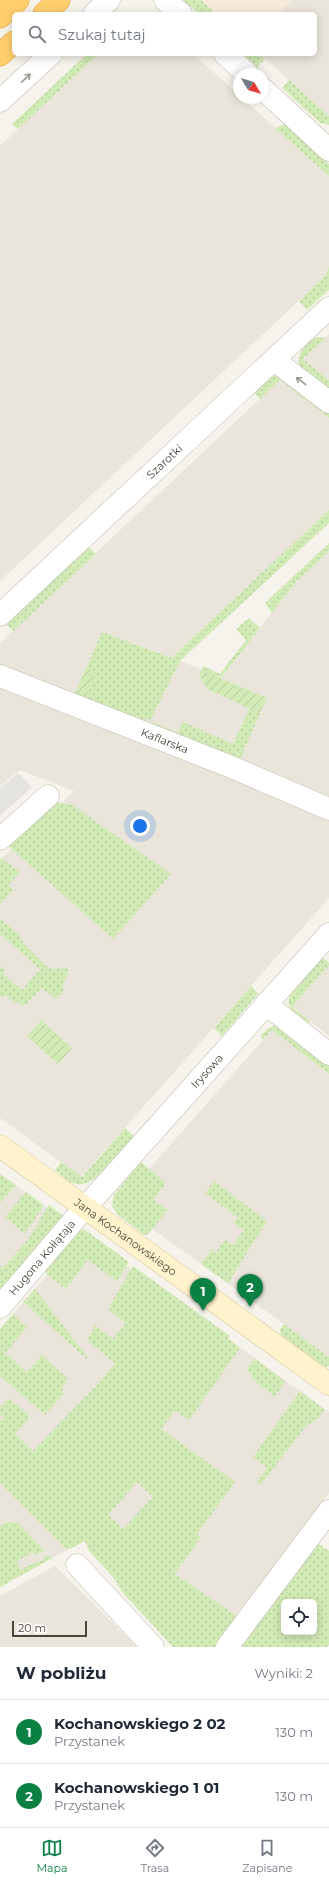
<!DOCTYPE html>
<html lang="pl">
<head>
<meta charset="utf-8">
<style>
	body { margin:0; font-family:Montserrat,sans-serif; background:#f6f6f7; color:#1f2937 }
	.controls { position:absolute; right:12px; bottom:12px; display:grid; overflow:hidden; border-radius:6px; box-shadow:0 2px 10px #0003 }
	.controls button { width:36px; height:36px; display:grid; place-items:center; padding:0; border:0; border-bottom:1px solid #e0e1e3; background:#fff; color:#1f2937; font:20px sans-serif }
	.compass { position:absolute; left:233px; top:68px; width:36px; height:36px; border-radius:50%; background:#fff; box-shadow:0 2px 10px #0003; rotate:128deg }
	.scale { position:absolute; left:12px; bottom:10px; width:75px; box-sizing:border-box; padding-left:4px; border:2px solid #4b4439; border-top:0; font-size:11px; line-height:14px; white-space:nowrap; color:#4b4439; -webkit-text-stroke:3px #fff; paint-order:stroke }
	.you { position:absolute; left:140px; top:826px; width:14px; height:14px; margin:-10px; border:3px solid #fff; border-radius:50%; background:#1a73e8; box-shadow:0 0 0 6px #1a73e833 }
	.badge { display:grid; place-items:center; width:26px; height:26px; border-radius:50%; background:#0b8043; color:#fff; font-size:13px; font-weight:700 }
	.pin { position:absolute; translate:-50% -33px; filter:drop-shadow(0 1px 2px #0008) }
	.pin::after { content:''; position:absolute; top:21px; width:14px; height:12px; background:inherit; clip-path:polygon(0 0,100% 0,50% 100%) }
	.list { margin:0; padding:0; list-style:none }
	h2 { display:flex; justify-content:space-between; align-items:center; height:52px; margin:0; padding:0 16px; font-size:17px }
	h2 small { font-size:13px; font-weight:400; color:#747a83 }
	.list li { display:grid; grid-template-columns:26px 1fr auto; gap:12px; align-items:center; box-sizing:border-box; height:64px; padding:0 16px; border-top:1px solid #e0e1e3 }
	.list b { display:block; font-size:15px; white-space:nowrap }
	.list p { margin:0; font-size:13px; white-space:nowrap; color:#747a83 }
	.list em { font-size:13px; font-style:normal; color:#747a83 }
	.icon { flex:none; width:22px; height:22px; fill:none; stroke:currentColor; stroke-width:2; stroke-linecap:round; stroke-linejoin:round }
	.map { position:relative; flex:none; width:329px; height:1647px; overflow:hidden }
	.search { position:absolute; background:#fff; box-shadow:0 2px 10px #0003; left:12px; right:12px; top:12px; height:44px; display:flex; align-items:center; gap:10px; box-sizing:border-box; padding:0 14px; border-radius:6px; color:#747a83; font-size:15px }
	.sheet { height:180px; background:#fff }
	nav { display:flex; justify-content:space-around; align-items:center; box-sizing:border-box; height:56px; border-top:1px solid #e0e1e3; background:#fff; font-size:11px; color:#747a83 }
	nav a { display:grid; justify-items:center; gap:2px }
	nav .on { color:#0b8043 }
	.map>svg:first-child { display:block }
</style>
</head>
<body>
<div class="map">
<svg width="329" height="1647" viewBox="0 0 329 1647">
	<defs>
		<pattern id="grass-dots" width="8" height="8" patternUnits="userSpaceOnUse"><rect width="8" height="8" fill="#d2eab5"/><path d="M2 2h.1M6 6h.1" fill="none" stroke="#b6ca9c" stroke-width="1.8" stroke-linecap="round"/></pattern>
		<pattern id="garden-furrows" width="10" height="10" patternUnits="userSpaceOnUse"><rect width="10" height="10" fill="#d2eab5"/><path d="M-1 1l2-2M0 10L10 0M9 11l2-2" fill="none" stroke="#b6ca9c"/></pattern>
	</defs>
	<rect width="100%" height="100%" fill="#f6f3ec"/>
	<!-- residential -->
	<g fill="#eae5da">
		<path d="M292 0H329V116L260 54H315V14H277Z"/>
		<path d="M98 54H193L239 95V98H242L329 176V267L325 276 0 581V146Z"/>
		<path d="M329 334V380L303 359Z"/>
		<path d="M280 380 329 418V510L172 657 221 678 295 583 329 551V802L0 670V643Z"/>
		<path d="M0 683 329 816V898L81 1177 0 1118V860L74 791 20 770 0 786Z"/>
		<path d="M329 965V1036L292 1007Z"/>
		<path d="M272 1030 329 1074V1357L118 1204Z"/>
		<path d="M0 1174 59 1216 0 1283Z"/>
		<path d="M83 1234 329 1412V1493L216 1647 85 1541 98 1384 33 1452 1 1482 67 1550 0 1587V1329Z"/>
		<path d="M55 1566 137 1647H0V1596Z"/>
	</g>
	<!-- commercial -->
	<path fill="#f7ead8" d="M201 0H292L277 14H217Z"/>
	<!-- grass -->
	<g fill="url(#grass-dots)" fill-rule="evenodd">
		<path d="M183 0H201L214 12H197Z"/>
		<path d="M87 54H98L18 129 12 124Z"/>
		<path d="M243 54H260L265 59 257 67Z"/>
		<path d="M289 80 329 116V125L320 123 282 88Z"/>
		<path d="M285 124 329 164V176L275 128Z"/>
		<path d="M329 267V290L307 310 299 301 325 276Z"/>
		<path d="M317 337 325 338 303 359 329 380V390L299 365C297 352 306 343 317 337Z"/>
		<path d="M278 375 329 408V418L280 380 260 399 254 393 269 378Z"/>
		<path d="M329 510V523L180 661 151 719 130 721 85 703 94 678 88 664 102 632 171 658Z"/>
		<path d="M329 543V551L295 583 272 613 265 603Z"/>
		<path d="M89 547 96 554 13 631 6 624Z"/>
		<path d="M249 618 260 628 221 678 201 670 204 666 220 674 246 640 236 629Z"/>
		<path d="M250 708 260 713 238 764 141 725 155 723 178 733 183 722 233 744Z"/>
		<path d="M55 802 72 805 171 874 113 939 7 845Z"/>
		<path d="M1 858 20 872 8 885 13 890 0 904V860Z"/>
		<path d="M0 919 18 933 22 942 45 965 51 969 69 968 62 988 65 990 56 999 42 988 24 1006 18 1002 16 1003 6 996 0 997V966L5 970 2 973 22 990 40 970 48 976 0 934Z"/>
		<path d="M322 957 329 963V965L292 1007 310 1021 306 1027C296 1017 287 1012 289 997Z"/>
		<path d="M251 986 258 994 222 1036 214 1028Z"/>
		<path d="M276 1025 329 1065V1074L272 1030 263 1040 261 1035 269 1028Z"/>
		<path d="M125 1128 134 1136C121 1150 96 1189 76 1184 68 1182 61 1175 55 1170L61 1162 82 1177Z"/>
		<path d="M141 1162 166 1183 153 1200 168 1210 148 1234 144 1235 118 1215 112 1206 114 1195Z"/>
		<path d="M0 1174 16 1185 0 1203Z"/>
		<path d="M214 1181 267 1221 228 1283 201 1264 212 1249 216 1252 225 1240 233 1245 244 1230 233 1223 238 1218 205 1193Z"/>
		<path d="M26 1192 44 1205 25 1234 5 1217Z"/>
		<path d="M49 1205 64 1216 0 1296V1265L3 1268 29 1238Z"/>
		<path d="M81 1229 85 1230 129 1262 117 1281 87 1260 66 1289 47 1275 44 1269Z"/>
		<path d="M133 1266 230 1336 229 1339 240 1348 189 1420 175 1411 161 1429 235 1482 197 1534 201 1537 174 1575 178 1576 238 1617 219 1647H173L122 1592 114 1578 89 1551 85 1541 67 1550 0 1483V1421L4 1417 0 1414V1407L9 1398 30 1416 27 1419 28 1420 15 1434 33 1451 98 1384 115 1363 87 1340 95 1325 113 1339 126 1323 108 1309ZM137 1482 153 1497 123 1529 108 1515Z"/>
		<path d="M35 1289 88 1358 87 1359 23 1302Z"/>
		<path d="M13 1314 27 1327 5 1353 27 1372 42 1355 68 1379 62 1388 63 1395 45 1415 0 1376V1329Z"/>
		<path d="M284 1324 329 1357V1366L325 1367 281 1335 280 1329Z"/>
		<path d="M254 1358 285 1381 275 1396 259 1385 247 1370Z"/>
		<path d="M300 1391 325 1410 318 1418 306 1426 261 1484 257 1482 267 1468 253 1457Z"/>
		<path d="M17 1522 44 1550 35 1555 33 1552 17 1561 21 1570 38 1561 40 1562 49 1555 52 1558 0 1587V1526L5 1523Z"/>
		<path d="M316 1542 329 1551V1645L327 1647H236ZM284 1602H314V1632H284Z"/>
	</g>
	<!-- garden -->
	<g fill="url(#garden-furrows)">
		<path d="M88 664 94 678 85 703 73 698Z"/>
		<path d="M201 670 267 698 260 713 207 689 199 674Z"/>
		<path d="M41 1020 72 1048 58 1064 27 1036Z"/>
	</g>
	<!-- parking -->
	<path fill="#e5e3e0" d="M18 773 32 787 0 816V788Z"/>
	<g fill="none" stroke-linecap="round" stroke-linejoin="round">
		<defs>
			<g id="street">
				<path d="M165 0 181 14"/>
				<path d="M94 14 109 0"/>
				<path d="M225 54 247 74"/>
				<path d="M263 89 329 150"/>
				<path d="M0 101 51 54"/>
				<path d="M274 360 329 402"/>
				<path id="s1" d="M0 615 329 308"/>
				<path id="s2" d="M0 676 229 766 329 809"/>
				<path d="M0 839 48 796"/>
				<path d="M266 1004 329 1054"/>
				<path id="s3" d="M0 1307 75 1219 329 934"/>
				<path d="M77 1565 153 1647"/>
				<path d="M227 1647 329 1511"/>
			</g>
			<g id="secondary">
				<path id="s4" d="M0 1146 329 1384"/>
			</g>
			<g id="highway">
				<path d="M44 14 59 0"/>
				<path d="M0 17 18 0"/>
				<path d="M0 55 14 42"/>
			</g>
		</defs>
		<!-- street casing -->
		<use href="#street" stroke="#c2bbae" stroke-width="23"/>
		<!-- secondary casing -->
		<use href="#secondary" stroke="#d6c79b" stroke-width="23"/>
		<!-- highway casing -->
		<use href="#highway" stroke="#e0a43c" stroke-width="23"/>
		<!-- street -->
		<use href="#street" stroke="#fff" stroke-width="22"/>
		<!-- secondary -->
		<use href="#secondary" stroke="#fff3cd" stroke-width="22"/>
		<!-- highway -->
		<use href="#highway" stroke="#ffcf6e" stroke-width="22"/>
	</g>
	<!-- one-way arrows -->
	<defs><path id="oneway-shaft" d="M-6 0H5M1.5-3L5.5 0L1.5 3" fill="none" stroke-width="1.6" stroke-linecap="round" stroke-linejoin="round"/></defs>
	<g stroke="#9c9892">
		<use href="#oneway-shaft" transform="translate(26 78) rotate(-43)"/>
		<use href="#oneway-shaft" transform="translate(301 381) rotate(-143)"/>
	</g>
	<g text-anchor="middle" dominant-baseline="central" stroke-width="3" stroke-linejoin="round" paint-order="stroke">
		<!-- street labels -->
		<g font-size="11" fill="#4b4439" stroke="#fff">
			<text stroke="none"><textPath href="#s1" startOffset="225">Szarotki</textPath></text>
			<text stroke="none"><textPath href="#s2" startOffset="177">Kaflarska</textPath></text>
			<text stroke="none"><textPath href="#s3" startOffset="314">Irysowa</textPath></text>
			<text stroke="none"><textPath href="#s4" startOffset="155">Jana Kochanowskiego</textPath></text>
			<text stroke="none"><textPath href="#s3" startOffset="65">Hugona Kołłątaja</textPath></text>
		</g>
	</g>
</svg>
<div class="controls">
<button><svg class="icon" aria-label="locate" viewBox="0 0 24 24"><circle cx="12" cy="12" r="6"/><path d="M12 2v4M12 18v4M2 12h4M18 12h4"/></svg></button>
</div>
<svg class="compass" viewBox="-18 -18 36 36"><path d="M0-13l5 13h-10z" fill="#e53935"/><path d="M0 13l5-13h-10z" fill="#747a83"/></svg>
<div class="scale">20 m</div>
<div class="you"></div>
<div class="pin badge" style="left:203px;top:1311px">1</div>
<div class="pin badge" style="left:250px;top:1307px">2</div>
<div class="search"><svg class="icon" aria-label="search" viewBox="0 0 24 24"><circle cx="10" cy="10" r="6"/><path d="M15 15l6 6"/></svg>Szukaj tutaj</div>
</div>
<section class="sheet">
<h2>W pobliżu<small>Wyniki: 2</small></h2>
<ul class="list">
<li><span class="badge">1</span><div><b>Kochanowskiego 2 02</b><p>Przystanek</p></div><em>130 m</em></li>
<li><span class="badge">2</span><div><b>Kochanowskiego 1 01</b><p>Przystanek</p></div><em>130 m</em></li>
</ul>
</section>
<nav>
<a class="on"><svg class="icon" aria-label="map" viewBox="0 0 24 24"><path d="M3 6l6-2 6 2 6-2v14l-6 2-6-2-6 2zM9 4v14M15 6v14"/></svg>Mapa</a>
<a><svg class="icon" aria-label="directions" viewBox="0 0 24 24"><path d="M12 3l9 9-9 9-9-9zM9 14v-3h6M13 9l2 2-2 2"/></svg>Trasa</a>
<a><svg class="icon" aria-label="saved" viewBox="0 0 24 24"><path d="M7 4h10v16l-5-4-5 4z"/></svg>Zapisane</a>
</nav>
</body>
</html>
